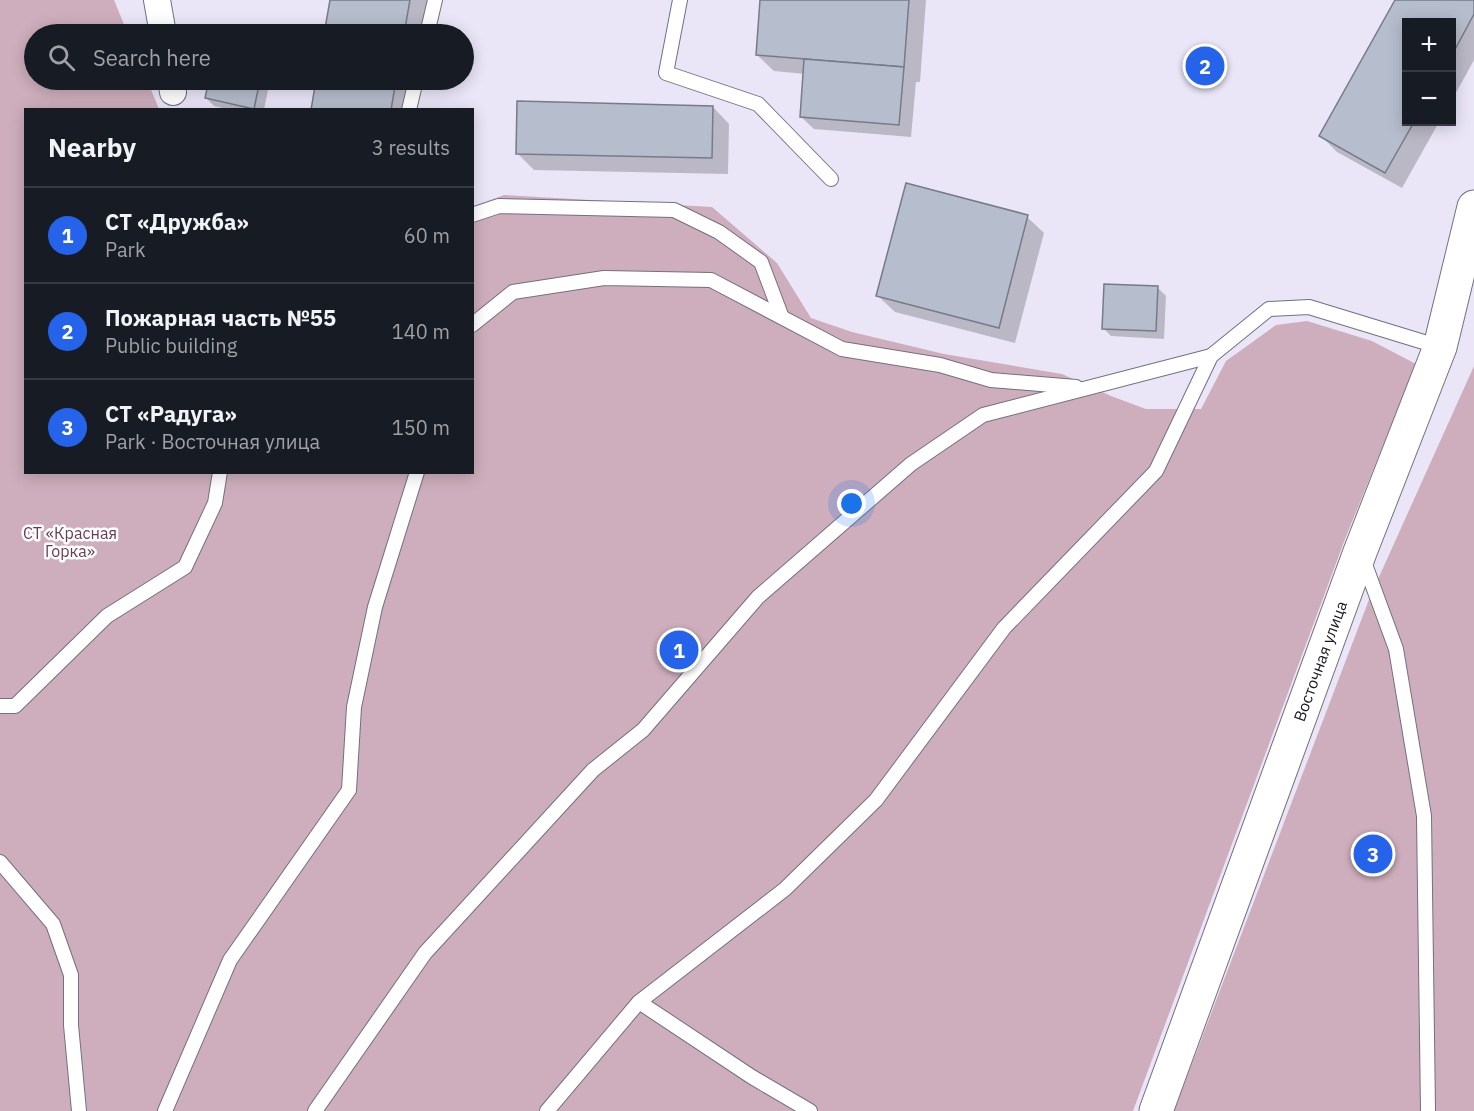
<!DOCTYPE html>
<html lang="en">
<head>
<meta charset="utf-8">
<style>
	body { margin:0; font-family:"IBM Plex Sans",sans-serif; background:#242831; color:#f1f3f6 }
	.controls { position:absolute; right:18px; top:18px; display:grid; overflow:hidden; border-radius:0px; box-shadow:0 3px 15px #0003 }
	.controls button { width:54px; height:54px; display:grid; place-items:center; padding:0; border:0; border-bottom:2px solid #363941; background:#171b24; color:#f1f3f6; font:30px sans-serif }
	.you { position:absolute; left:852px; top:504px; width:21px; height:21px; margin:-15px; border:4px solid #fff; border-radius:50%; background:#1a73e8; box-shadow:0 0 0 9px #1a73e833 }
	.badge { display:grid; place-items:center; width:39px; height:39px; border-radius:50%; background:#2563eb; color:#fff; font-size:20px; font-weight:700 }
	.pin { position:absolute; translate:-50% -50%; border:3px solid #fff; box-shadow:0 2px 6px #0006 }
	.list { margin:0; padding:0; list-style:none }
	h2 { display:flex; justify-content:space-between; align-items:center; height:78px; margin:0; padding:0 24px; font-size:26px }
	h2 small { font-size:20px; font-weight:400; color:#9ea1a6 }
	.list li { display:grid; grid-template-columns:39px 1fr auto; gap:18px; align-items:center; box-sizing:border-box; height:96px; padding:0 24px; border-top:2px solid #363941 }
	.list b { display:block; font-size:22px; white-space:nowrap }
	.list p { margin:0; font-size:20px; white-space:nowrap; color:#9ea1a6 }
	.list em { font-size:20px; font-style:normal; color:#9ea1a6 }
	.icon { flex:none; width:33px; height:33px; fill:none; stroke:currentColor; stroke-width:2; stroke-linecap:round; stroke-linejoin:round }
	.map { position:relative; flex:none; width:1474px; height:1111px; overflow:hidden }
	.search { position:absolute; background:#171b24; box-shadow:0 3px 15px #0003; left:24px; top:24px; width:450px; height:66px; display:flex; align-items:center; gap:15px; box-sizing:border-box; padding:0 21px; border-radius:33px; color:#9ea1a6; font-size:22px }
	.panel { position:absolute; background:#171b24; box-shadow:0 3px 15px #0003; left:24px; top:108px; width:450px; height:366px; border-radius:0px }
	.map>svg:first-child { display:block }
</style>
</head>
<body>
<div class="map">
<svg width="1474" height="1111" viewBox="0 0 1474 1111">
	<rect width="100%" height="100%" fill="#eae6f8"/>
	<!-- green -->
	<g fill="#ceaebc">
		<path d="M0 0H114L128 34H34V80H147L159 109 26 110V472H472L473 206 504 195 712 207 777 263 811 318 852 332 944 354 1062 374 1111 396 1146 409H1201L1226 361 1276 325 1307 321 1372 341 1416 364 1345 539 1133 1111H0Z"/>
		<path d="M1474 366V1111H1174L1370 597Z"/>
	</g>
	<!-- shadow -->
	<g fill="#0003">
		<path d="M331 0H429L423 34H325Z"/>
		<path d="M762 0H926L920 82H916L911 137 814 129 801 117 805 74 774 71 757 55Z"/>
		<path d="M1396 0H1474V60L1452 100V22H1406V122H1439L1402 188 1337 152 1321 136Z"/>
		<path d="M210 80H270L264 110H231L214 106 206 98Z"/>
		<path d="M318 80H415L410 110H312Z"/>
		<path d="M713 107 729 124 728 174 534 170 517 153Z"/>
		<path d="M1027 217 1044 233 1015 343 895 312 878 296Z"/>
		<path d="M1158 288 1166 296 1164 339 1111 336 1103 328Z"/>
	</g>
	<!-- building -->
	<g fill="#b6bdcd" stroke="#757b8a" stroke-width="1.5">
		<path d="M330 0H410L404 34H324Z"/>
		<path d="M760 0H909L904 67 756 55Z"/>
		<path d="M1395 0H1474V14L1452 55V22H1406V122H1414L1385 173 1319 136Z"/>
		<path d="M804 59 904 67 899 125 800 117Z"/>
		<path d="M209 80H260L254 109 205 98Z"/>
		<path d="M316 80H396L391 110H311Z"/>
		<path d="M517 101 713 106 712 158 516 154Z"/>
		<path d="M906 183 1028 215 999 328 876 296Z"/>
		<path d="M1104 284 1158 286 1156 331 1102 329Z"/>
	</g>
	<g fill="none" stroke-linecap="round" stroke-linejoin="round">
		<defs>
			<g id="lane">
				<path d="M680 0 666 73 758 104 831 179"/>
				<path d="M427 34 435 0"/>
				<path d="M409 110 416 80"/>
				<path d="M472 215 499 206 674 210 719 232 761 262 781 315"/>
				<path d="M472 325 513 292 604 278 711 280 842 349 940 365 991 380 1076 387"/>
				<path d="M1363 559 1396 649 1424 816 1428 1111"/>
				<path d="M0 706H15L107 616 185 567 215 503 220 472"/>
				<path d="M0 862 53 924 71 975V1025L79 1111"/>
				<path d="M639 1002 752 1077 810 1111"/>
				<path d="M165 1111 230 960 349 790 354 707 375 607 417 472"/>
				<path d="M315 1111 425 953 593 770 643 730 758 597 911 464 983 415 1211 356"/>
				<path d="M547 1111 639 1002 785 889 876 800 1004 628 1156 471 1211 356 1269 309 1309 307 1440 347"/>
			</g>
			<g id="street">
				<path d="M157 0 163 34"/>
				<path d="M171 80 173 92"/>
			</g>
			<path id="secondary" d="M1156 1111 1360 552 1440 347 1474 207"/>
		</defs>
		<!-- lane casing -->
		<use href="#lane" stroke="#73707f" stroke-width="16"/>
		<!-- street casing -->
		<use href="#street" stroke="#73707f" stroke-width="28"/>
		<!-- secondary casing -->
		<use href="#secondary" stroke="#73707f" stroke-width="35"/>
		<!-- lane -->
		<use href="#lane" stroke="#fff" stroke-width="14"/>
		<!-- street -->
		<use href="#street" stroke="#fff" stroke-width="26"/>
		<!-- secondary -->
		<use href="#secondary" stroke="#fff" stroke-width="33"/>
	</g>
	<g text-anchor="middle" dominant-baseline="central" stroke-width="5" stroke-linejoin="round" paint-order="stroke">
		<!-- park labels -->
		<g font-size="16" fill="#6d3a53" stroke="#fff">
			<text x="70" y="533">СТ «Красная<tspan x="70" dy="18">Горка»</tspan></text>
		</g>
		<!-- street labels -->
		<g font-size="16" fill="#1a191f" stroke="#fff">
			<text transform="translate(1320 661) rotate(-70)">Восточная улица</text>
		</g>
	</g>
</svg>
<div class="controls">
<button>+</button>
<button>−</button>
</div>
<div class="you"></div>
<div class="pin badge" style="left:679px;top:650px">1</div>
<div class="pin badge" style="left:1205px;top:66px">2</div>
<div class="pin badge" style="left:1373px;top:854px">3</div>
<div class="search"><svg class="icon" aria-label="search" viewBox="0 0 24 24"><circle cx="10" cy="10" r="6"/><path d="M15 15l6 6"/></svg>Search here</div>
<section class="panel">
<h2>Nearby<small>3 results</small></h2>
<ul class="list">
<li><span class="badge">1</span><div><b>СТ «Дружба»</b><p>Park</p></div><em>60 m</em></li>
<li><span class="badge">2</span><div><b>Пожарная часть №55</b><p>Public building</p></div><em>140 m</em></li>
<li><span class="badge">3</span><div><b>СТ «Радуга»</b><p>Park · Восточная улица</p></div><em>150 m</em></li>
</ul>
</section>
</div>
</body>
</html>
